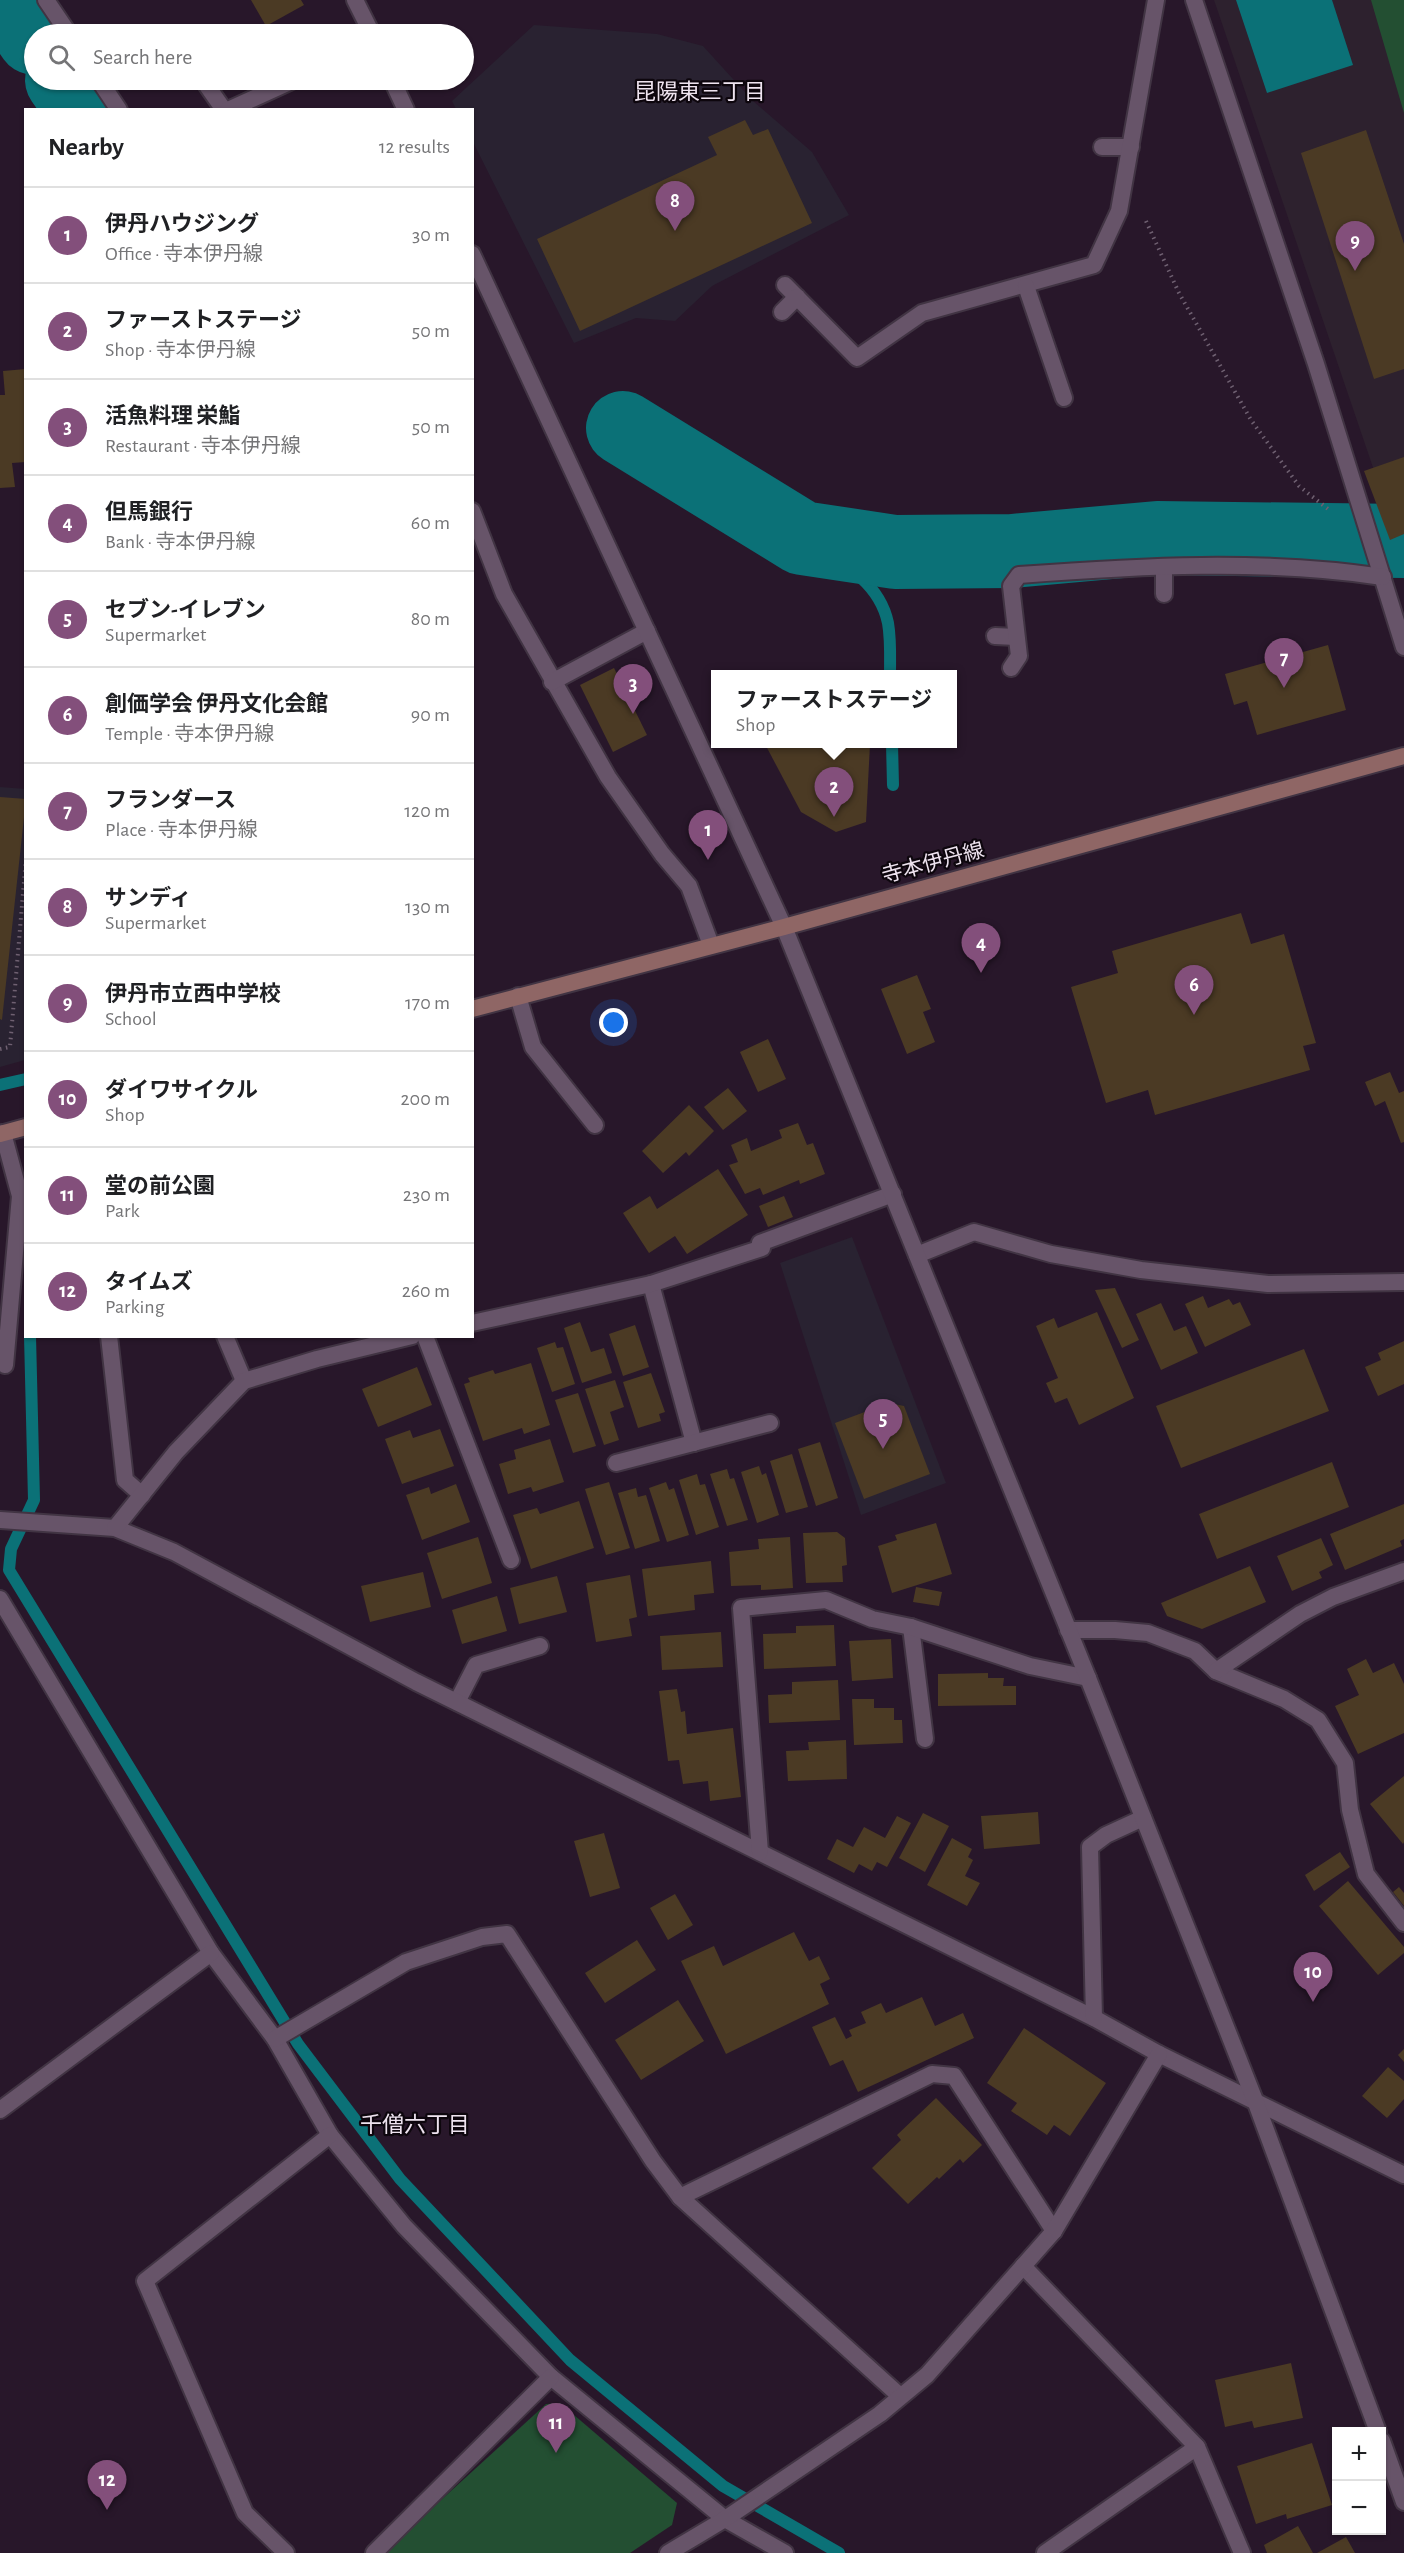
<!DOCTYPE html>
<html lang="en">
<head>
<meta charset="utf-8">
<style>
	body { margin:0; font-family:"Alegreya Sans","Noto Sans JP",sans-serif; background:#f2f2f2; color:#202124 }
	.controls { position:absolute; right:18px; bottom:18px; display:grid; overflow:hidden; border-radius:0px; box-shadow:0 2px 4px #0004 }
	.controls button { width:54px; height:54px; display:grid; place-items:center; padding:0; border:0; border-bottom:2px solid #e0e0e0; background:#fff; color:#202124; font:30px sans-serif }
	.you { position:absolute; left:614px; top:1023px; width:21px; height:21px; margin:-15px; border:4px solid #fff; border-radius:50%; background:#1a73e8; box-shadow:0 0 0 9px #1a73e833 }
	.badge { display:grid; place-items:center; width:39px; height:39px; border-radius:50%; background:#834f7b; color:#fff; font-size:20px; font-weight:700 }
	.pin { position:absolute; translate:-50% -50px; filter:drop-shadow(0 2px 3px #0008) }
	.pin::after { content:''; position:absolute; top:32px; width:21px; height:18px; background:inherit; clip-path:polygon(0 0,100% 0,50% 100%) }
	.popup { position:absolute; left:711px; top:670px; width:246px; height:78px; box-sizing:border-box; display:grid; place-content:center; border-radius:0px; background:#fff; filter:drop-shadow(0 2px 4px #0005); font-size:20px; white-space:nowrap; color:#757577 }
	.popup b { font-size:22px; color:#202124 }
	.popup::after { content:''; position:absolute; left:50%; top:100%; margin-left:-12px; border:12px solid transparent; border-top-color:#fff }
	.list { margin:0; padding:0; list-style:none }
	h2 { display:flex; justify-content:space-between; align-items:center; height:78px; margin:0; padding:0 24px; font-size:26px }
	h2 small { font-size:20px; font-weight:400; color:#757577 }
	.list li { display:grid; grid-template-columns:39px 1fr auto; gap:18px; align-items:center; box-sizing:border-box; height:96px; padding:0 24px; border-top:2px solid #e0e0e0 }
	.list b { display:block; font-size:22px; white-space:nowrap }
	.list p { margin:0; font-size:20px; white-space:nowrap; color:#757577 }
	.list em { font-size:20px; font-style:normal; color:#757577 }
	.icon { flex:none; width:33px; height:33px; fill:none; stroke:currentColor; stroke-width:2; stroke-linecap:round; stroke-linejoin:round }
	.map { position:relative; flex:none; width:1404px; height:2553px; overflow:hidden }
	.search { position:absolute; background:#fff; box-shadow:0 2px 4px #0004; left:24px; top:24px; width:450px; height:66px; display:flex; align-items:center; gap:15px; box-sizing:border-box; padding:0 21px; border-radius:33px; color:#757577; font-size:22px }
	.panel { position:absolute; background:#fff; box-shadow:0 2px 4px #0004; left:24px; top:108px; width:450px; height:1230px; border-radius:0px }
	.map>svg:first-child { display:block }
</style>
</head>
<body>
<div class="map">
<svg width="1404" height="2553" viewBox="0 0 1404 2553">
	<rect width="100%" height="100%" fill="#28172a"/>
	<!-- commercial -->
	<g fill="#292231">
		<path d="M534 25 657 34 703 46 753 101 812 152 849 215 712 286 675 321 636 318 574 343 473 142 472 110 456 109 452 101Z"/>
		<path d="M0 787 26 789 25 1060 0 1067Z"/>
		<path d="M852 1237 946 1483 861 1515 780 1263Z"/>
	</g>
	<!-- education -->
	<path fill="#2d212e" d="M1214 0H1404V541H1398Z"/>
	<!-- green -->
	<g fill="#234f32">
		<path d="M1371 0H1404V113Z"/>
		<path d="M560 2403 677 2503 672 2525 630 2553H383L546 2404Z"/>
	</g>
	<!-- water -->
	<path fill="#0b7177" d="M1236 0H1332L1353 65 1267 93Z"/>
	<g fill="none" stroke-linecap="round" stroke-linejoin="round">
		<!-- stream -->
		<g stroke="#0b7177" stroke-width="12">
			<path d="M802 538C837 560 879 579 888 623 891 640 890 658 890 674"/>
			<path d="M892 744 893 785"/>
			<path d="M0 1085 26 1079"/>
			<path d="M30 1336 34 1500 11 1549 9 1570 298 2044 400 2179 570 2360 723 2486 839 2553"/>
		</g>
		<!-- river -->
		<g stroke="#0b7177" stroke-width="74">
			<path d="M7 0 34 38"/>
			<path d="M62 80 83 110"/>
			<path d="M623 428 802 538 895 552 1012 551 1157 538 1404 541"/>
		</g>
	</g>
	<!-- building -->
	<g fill="#4b3a24">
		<path d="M251 0H301L304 5 266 26Z"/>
		<path d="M745 120 753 135 768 129 812 223 580 331 537 239 717 155 708 137Z"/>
		<path d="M1366 130 1404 244V369L1374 379 1301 153Z"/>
		<path d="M26 369V462L12 463 15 487 0 488V395H5L3 371Z"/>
		<path d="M1404 457V534L1390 540 1364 471Z"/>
		<path d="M1328 645 1346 710 1257 735 1247 701 1234 705 1225 674Z"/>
		<path d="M614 668 647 735 613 752 580 685Z"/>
		<path d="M765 744H870L866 822 836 832 801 812Z"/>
		<path d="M0 797 26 799 2 1020 0 1019Z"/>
		<path d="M1241 913 1251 944 1284 934 1316 1043 1303 1046 1310 1070 1155 1115 1148 1090 1106 1103 1071 987 1118 973 1112 951Z"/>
		<path d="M917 975 931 1009 923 1012 935 1042 907 1054 881 989Z"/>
		<path d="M768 1039 786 1079 758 1092 740 1052Z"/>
		<path d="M1390 1072 1399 1093 1404 1091V1142L1401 1143 1385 1101 1375 1106 1365 1082Z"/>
		<path d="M728 1088 747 1111 723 1130 704 1107Z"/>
		<path d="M689 1105 714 1131 689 1156 686 1152 663 1173 642 1151Z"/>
		<path d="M798 1123 807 1145 813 1143 825 1174 800 1184 799 1180 763 1195 760 1188 745 1194 729 1165 738 1162 731 1145 747 1138 751 1151 782 1138 779 1130Z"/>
		<path d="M718 1169 748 1215 687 1254 675 1236 649 1253 623 1213 650 1196 657 1209Z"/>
		<path d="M784 1196 793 1217 768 1227 759 1206Z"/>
		<path d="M1115 1288 1139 1340 1122 1348 1095 1290Z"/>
		<path d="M1203 1296 1208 1308 1229 1299 1233 1305 1240 1302 1251 1325 1205 1347 1185 1304Z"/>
		<path d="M1161 1303 1174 1331 1186 1326 1198 1353 1161 1370 1136 1314Z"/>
		<path d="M1097 1312 1134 1398 1079 1425 1067 1398 1055 1403 1046 1383 1058 1378 1036 1326 1054 1318 1058 1328Z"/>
		<path d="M580 1322 591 1352 604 1348 612 1373 582 1383 564 1328Z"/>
		<path d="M635 1325 649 1367 623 1376 609 1334Z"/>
		<path d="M1404 1341V1384L1378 1396 1365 1367 1381 1360 1378 1353Z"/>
		<path d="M555 1342 557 1348 563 1347 575 1384 552 1392 537 1348Z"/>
		<path d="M1304 1349 1329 1411 1181 1468 1156 1406Z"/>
		<path d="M531 1363 550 1425 524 1434 522 1428 483 1441 464 1384 470 1382 468 1378 493 1370 495 1374Z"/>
		<path d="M417 1367 432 1405 378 1427 362 1389Z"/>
		<path d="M651 1373 665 1412 659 1414 661 1421 638 1428 623 1382Z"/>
		<path d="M615 1380 624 1407 610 1412 619 1440 604 1445 585 1389Z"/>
		<path d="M578 1393 596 1446 573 1453 555 1400Z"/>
		<path d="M889 1403 904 1406 930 1474 864 1499 835 1423Z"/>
		<path d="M440 1429 454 1466 402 1484 385 1439 410 1430 413 1438Z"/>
		<path d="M550 1439 564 1482 533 1492 531 1487 508 1494 499 1464 516 1459 514 1450Z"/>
		<path d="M820 1442 838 1498 816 1506 798 1449Z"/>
		<path d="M792 1454 808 1507 786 1513 770 1461Z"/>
		<path d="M1332 1462 1349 1507 1217 1559 1199 1514Z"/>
		<path d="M759 1466 762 1475 766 1473 779 1515 757 1523 741 1472Z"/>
		<path d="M727 1469 730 1479 734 1478 748 1520 727 1526 710 1474Z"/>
		<path d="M697 1474 700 1485 705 1484 719 1527 696 1535 679 1480Z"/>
		<path d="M609 1482 630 1548 606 1555 585 1489Z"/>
		<path d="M666 1482 669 1490 674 1488 689 1535 667 1542 649 1488Z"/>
		<path d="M456 1484 470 1522 422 1540 406 1495 429 1487 431 1494Z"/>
		<path d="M636 1488 638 1497 646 1495 660 1541 635 1549 618 1493Z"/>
		<path d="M579 1501 594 1548 531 1569 513 1515 537 1508 540 1514Z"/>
		<path d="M1404 1504V1539L1400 1541 1402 1546 1345 1570 1330 1534Z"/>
		<path d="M936 1523 952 1574 892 1593 878 1546 897 1540 895 1535Z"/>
		<path d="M837 1532 845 1538 847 1565 842 1566 843 1582 806 1583 803 1533Z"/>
		<path d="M478 1537 492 1583 442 1599 427 1553Z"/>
		<path d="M790 1537 793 1588 761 1590V1585L731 1586 729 1552 759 1549 758 1539Z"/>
		<path d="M1321 1538 1333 1565 1319 1572 1322 1578 1292 1591 1277 1556Z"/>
		<path d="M711 1561 714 1593 694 1595 695 1610 648 1616 642 1569Z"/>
		<path d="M1250 1566 1266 1602 1202 1629 1167 1616 1161 1603Z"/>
		<path d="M423 1572 431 1607 370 1622 361 1586Z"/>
		<path d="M630 1575 637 1617 629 1619 632 1636 596 1642 586 1583Z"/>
		<path d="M557 1576 567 1612 519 1624 510 1588Z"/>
		<path d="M916 1587 942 1592 939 1606 913 1602Z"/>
		<path d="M497 1596 507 1631 462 1644 452 1610Z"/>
		<path d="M834 1625 836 1666 764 1669 763 1634 796 1633V1626Z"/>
		<path d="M721 1632 723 1667 662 1670 660 1636Z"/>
		<path d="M891 1639 893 1678 852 1681 849 1641Z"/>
		<path d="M1366 1659 1373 1673 1394 1663 1404 1684V1733L1358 1754 1335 1706 1359 1695 1347 1669Z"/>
		<path d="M988 1673V1678H1004L1003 1686H1016V1705L938 1706V1674Z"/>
		<path d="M838 1680 840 1720 769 1723 768 1695 792 1694V1682Z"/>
		<path d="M677 1689 681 1712 685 1711 687 1734 733 1728 741 1797 710 1801 708 1781 683 1784 679 1760 668 1761 659 1691Z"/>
		<path d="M852 1699H874V1708H894V1720H902L903 1743 854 1745Z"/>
		<path d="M846 1740 847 1779 788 1781 786 1751 809 1750 808 1742Z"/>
		<path d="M1404 1776V1842L1403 1844 1370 1804Z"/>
		<path d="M1038 1812 1040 1844 984 1849 981 1816Z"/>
		<path d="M923 1813 949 1826 925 1872 899 1858Z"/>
		<path d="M897 1816 911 1823 887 1867 877 1862 872 1871 859 1864 854 1873 827 1859 837 1839 853 1847 864 1827 885 1838Z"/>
		<path d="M604 1833 620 1888 590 1897 574 1841Z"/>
		<path d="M952 1838 972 1849 968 1857 973 1860 965 1876 980 1883 967 1906 927 1885Z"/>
		<path d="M1340 1852 1350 1867 1314 1891 1305 1875Z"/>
		<path d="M1348 1881 1404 1947V1953L1378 1975 1319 1906Z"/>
		<path d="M1399 1887 1404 1893V1906L1393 1892Z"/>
		<path d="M675 1894 693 1925 668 1940 650 1908Z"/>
		<path d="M794 1932 809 1961 819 1956 830 1979 820 1984 829 2004 726 2054 681 1961 714 1946 723 1966Z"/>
		<path d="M637 1940 656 1970 605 2003 585 1973Z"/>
		<path d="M922 1997 935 2026 963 2013 974 2038 858 2092 843 2060 830 2066 812 2027 835 2017 846 2039 852 2036 849 2030 866 2023 861 2012 881 2003 886 2013Z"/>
		<path d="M678 2000 704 2041 641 2080 615 2040Z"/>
		<path d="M1024 2028 1106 2083 1070 2136 1054 2125 1047 2135 1011 2111 1017 2103 987 2083Z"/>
		<path d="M1404 2049V2062L1398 2055Z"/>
		<path d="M1388 2067 1404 2081V2099L1387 2118 1362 2096Z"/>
		<path d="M936 2098 982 2145 963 2163 960 2159 939 2179 937 2177 908 2204 872 2168 901 2140 897 2135Z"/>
		<path d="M1291 2363 1303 2418 1254 2428 1252 2421 1225 2427 1215 2380Z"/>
		<path d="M1312 2443 1332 2505 1287 2519 1286 2514 1256 2524 1237 2466Z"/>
		<path d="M1298 2526 1313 2553H1267L1264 2545Z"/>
		<path d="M1346 2537 1355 2553H1317Z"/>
	</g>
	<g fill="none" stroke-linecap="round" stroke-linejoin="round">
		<defs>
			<g id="service">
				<path d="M203 80 224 110"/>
				<path d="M228 110 294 80"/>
				<path d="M518 996 533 1047 595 1125"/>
				<path d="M3 1133 20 1196 5 1365"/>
				<path d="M457 1702 476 1665 540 1646"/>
			</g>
			<g id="minor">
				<path d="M46 0 69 34"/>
				<path d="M1194 0 1316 364 1404 647"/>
				<path d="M99 80 119 110"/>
				<path d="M1102 147H1131"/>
				<path d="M785 285 857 358 922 313 1094 265 1119 211 1156 0"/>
				<path d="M1026 286 1064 398"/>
				<path d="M782 312 797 297"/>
				<path d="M472 511 504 594 608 777 662 854 689 886 711 945"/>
				<path d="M1164 567V594"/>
				<path d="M995 636 1016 637"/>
				<path d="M1011 668 1019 656 1011 586 1019 575C1138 566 1265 559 1383 577"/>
				<path d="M552 682 647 631"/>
				<path d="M917 1255 974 1232 1051 1254 1141 1270 1268 1284 1404 1282"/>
				<path d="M651 1284 694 1443"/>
				<path d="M472 1323 651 1284 762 1248 760 1243 893 1194"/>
				<path d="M109 1336 125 1480 142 1495"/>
				<path d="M225 1336 244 1381"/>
				<path d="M425 1336 511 1560"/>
				<path d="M616 1463 770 1423"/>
				<path d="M0 1520 115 1528 174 1552 416 1682 1094 2018 1159 2054 1404 2175"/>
				<path d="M115 1528 176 1452 244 1381 317 1359 412 1336"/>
				<path d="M0 1599 211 1953 275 2039 330 2135 404 2226 551 2377 725 2519 785 2553"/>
				<path d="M911 1627 925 1739"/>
				<path d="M1068 1630H1115L1148 1633 1195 1651 1216 1671 1284 1699 1318 1720 1345 1763 1350 1810 1366 1874 1404 1923"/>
				<path d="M1216 1671 1300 1614 1333 1597 1404 1571"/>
				<path d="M760 1852 741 1608 826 1600 872 1619 911 1627 1030 1666 1088 1678"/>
				<path d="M1094 2018 1090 1847 1106 1835 1143 1818"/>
				<path d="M275 2039 406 1962 482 1937 507 1934 653 2161 680 2197 900 2396"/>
				<path d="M0 2110 211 1953"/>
				<path d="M680 2197 932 2074 954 2076 1054 2231"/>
				<path d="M1023 2266 1197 2447 1242 2553"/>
				<path d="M286 2553 245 2513 145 2281 330 2135"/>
				<path d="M374 2553 551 2377"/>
				<path d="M668 2553 725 2519 880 2414 927 2375 1054 2231 1159 2054"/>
				<path d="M1045 2553 1197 2447"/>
			</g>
			<g id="tertiary">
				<path d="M355 0 372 34"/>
				<path d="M392 80 406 110"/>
				<path d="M472 254 784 927 1088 1678 1256 2103 1378 2432"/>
				<path d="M1382 2441 1404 2502"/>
			</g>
			<g id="secondary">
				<path d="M472 1009 784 927 1404 756"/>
				<path d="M0 1134 26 1127"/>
			</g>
		</defs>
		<!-- service casing -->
		<use href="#service" stroke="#413443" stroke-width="20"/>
		<!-- minor casing -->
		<use href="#minor" stroke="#413443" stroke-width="20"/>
		<!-- tertiary casing -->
		<use href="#tertiary" stroke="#413443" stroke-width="20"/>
		<!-- secondary casing -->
		<use href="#secondary" stroke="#413443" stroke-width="20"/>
		<!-- path -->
		<g stroke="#6f6071" stroke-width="4" stroke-dasharray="1.5 4.5" stroke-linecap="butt">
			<path d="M1146 221 1179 293 1251 420 1299 486 1328 509"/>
			<path d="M0 1049 10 1047 26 858"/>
		</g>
		<!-- service -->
		<use href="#service" stroke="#675469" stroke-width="16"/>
		<!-- minor -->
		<use href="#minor" stroke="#675469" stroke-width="16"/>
		<!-- tertiary -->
		<use href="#tertiary" stroke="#675469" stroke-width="16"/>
		<!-- secondary -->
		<use href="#secondary" stroke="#8f6665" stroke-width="16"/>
	</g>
	<g text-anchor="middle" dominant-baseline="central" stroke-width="4.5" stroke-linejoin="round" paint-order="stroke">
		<!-- street labels -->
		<g font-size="21" fill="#eee3ef" stroke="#0d060d">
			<text transform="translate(933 863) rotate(-15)">寺本伊丹線</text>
		</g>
		<!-- neighbourhood labels -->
		<g font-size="22" fill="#eee3ef" stroke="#0d060d">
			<text x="700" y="92">昆陽東三丁目</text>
			<text x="415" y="2125">千僧六丁目</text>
		</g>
	</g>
</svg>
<div class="controls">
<button>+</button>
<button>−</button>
</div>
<div class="you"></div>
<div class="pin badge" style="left:708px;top:860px">1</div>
<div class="pin badge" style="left:834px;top:817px">2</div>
<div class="popup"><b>ファーストステージ</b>Shop</div>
<div class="pin badge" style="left:633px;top:714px">3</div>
<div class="pin badge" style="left:981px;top:973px">4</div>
<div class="pin badge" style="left:883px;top:1449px">5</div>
<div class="pin badge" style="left:1194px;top:1015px">6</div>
<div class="pin badge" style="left:1284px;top:688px">7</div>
<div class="pin badge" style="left:675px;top:231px">8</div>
<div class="pin badge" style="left:1355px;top:271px">9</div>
<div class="pin badge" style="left:1313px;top:2002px">10</div>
<div class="pin badge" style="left:556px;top:2453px">11</div>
<div class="pin badge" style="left:107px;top:2510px">12</div>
<div class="search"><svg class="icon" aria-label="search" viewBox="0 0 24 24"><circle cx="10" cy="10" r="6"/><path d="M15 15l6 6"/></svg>Search here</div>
<section class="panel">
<h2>Nearby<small>12 results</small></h2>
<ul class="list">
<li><span class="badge">1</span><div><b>伊丹ハウジング</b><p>Office · 寺本伊丹線</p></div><em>30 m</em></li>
<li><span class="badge">2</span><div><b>ファーストステージ</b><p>Shop · 寺本伊丹線</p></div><em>50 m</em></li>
<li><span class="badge">3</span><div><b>活魚料理 栄鮨</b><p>Restaurant · 寺本伊丹線</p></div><em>50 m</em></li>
<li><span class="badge">4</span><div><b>但馬銀行</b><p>Bank · 寺本伊丹線</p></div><em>60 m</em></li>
<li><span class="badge">5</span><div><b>セブン-イレブン</b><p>Supermarket</p></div><em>80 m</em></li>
<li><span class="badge">6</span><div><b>創価学会 伊丹文化会館</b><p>Temple · 寺本伊丹線</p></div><em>90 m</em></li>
<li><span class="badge">7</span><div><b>フランダース</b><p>Place · 寺本伊丹線</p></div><em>120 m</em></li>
<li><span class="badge">8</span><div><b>サンディ</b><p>Supermarket</p></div><em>130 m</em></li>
<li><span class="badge">9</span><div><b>伊丹市立西中学校</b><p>School</p></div><em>170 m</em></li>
<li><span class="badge">10</span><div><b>ダイワサイクル</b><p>Shop</p></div><em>200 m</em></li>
<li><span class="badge">11</span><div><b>堂の前公園</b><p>Park</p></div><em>230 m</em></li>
<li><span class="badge">12</span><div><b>タイムズ</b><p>Parking</p></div><em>260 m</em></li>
</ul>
</section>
</div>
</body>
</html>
